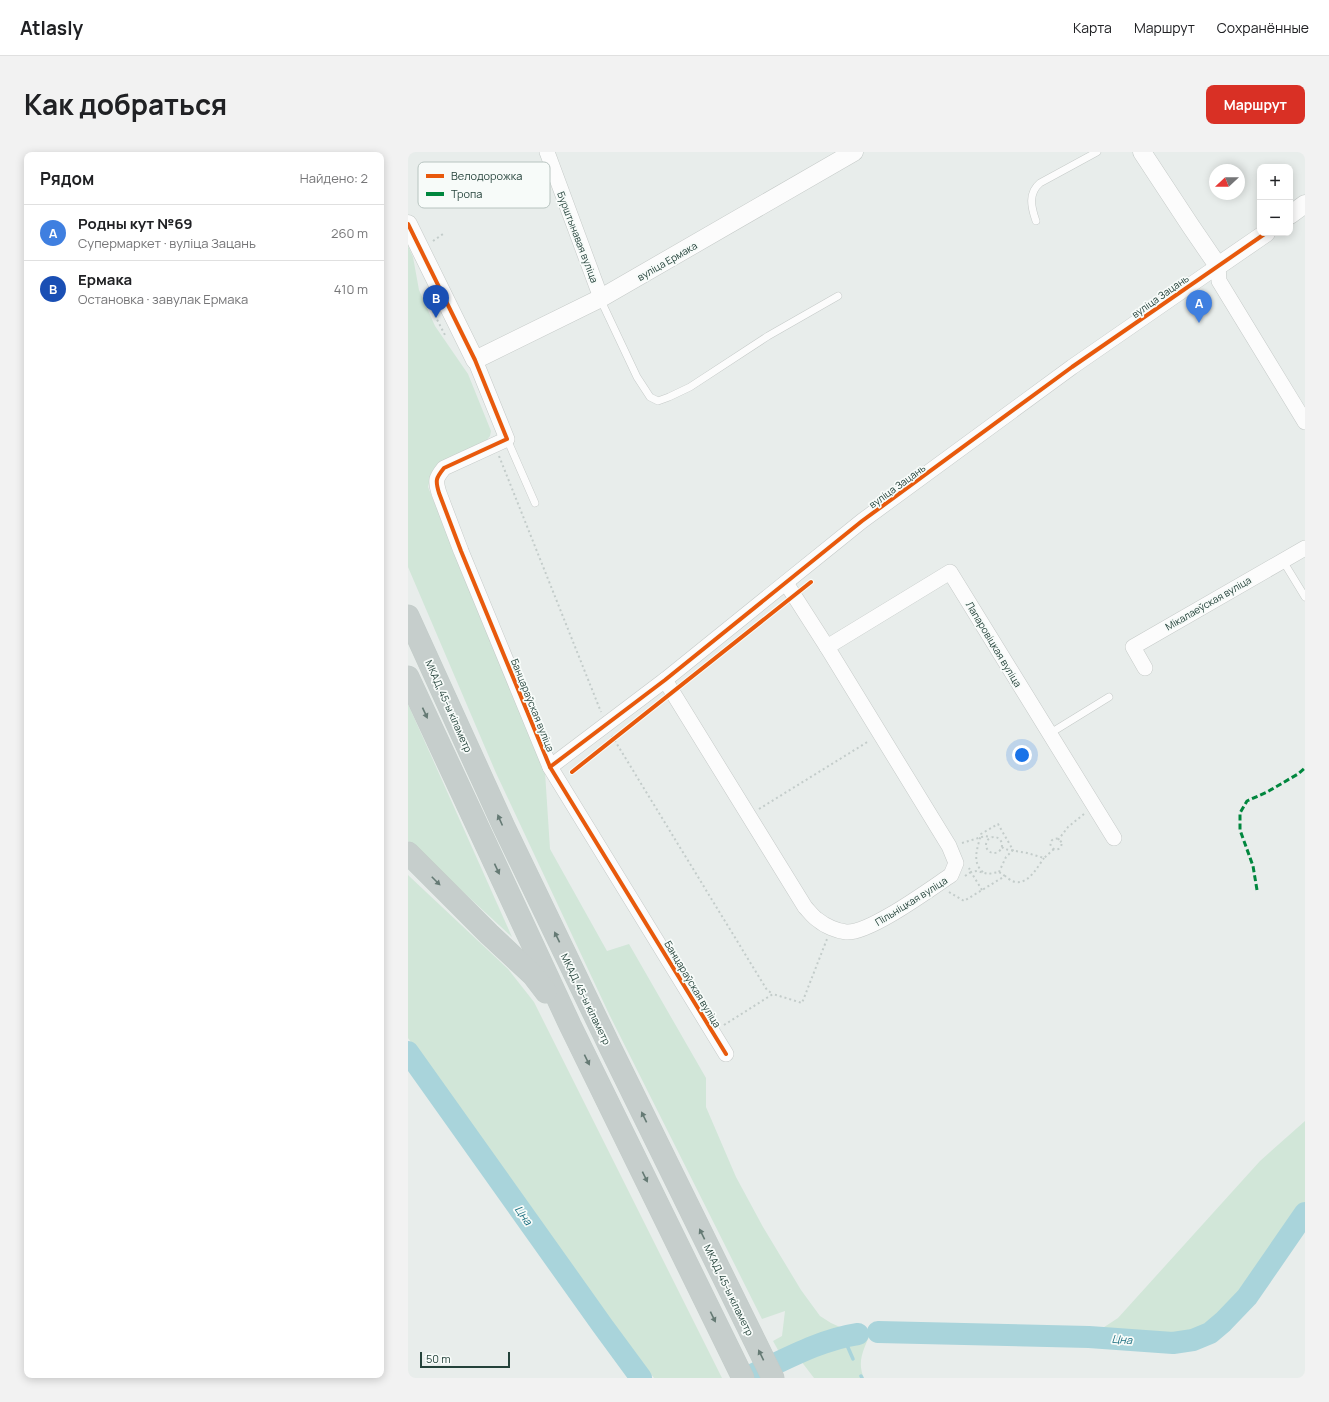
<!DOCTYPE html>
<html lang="ru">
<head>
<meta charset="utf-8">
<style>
	body { margin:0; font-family:Manrope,sans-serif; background:#f2f2f2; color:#202124 }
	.controls { position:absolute; right:12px; top:12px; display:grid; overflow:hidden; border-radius:8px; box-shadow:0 2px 10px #0003 }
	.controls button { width:36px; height:36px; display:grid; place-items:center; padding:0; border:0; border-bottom:1px solid #e0e0e0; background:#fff; color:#202124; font:20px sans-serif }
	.compass { position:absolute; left:801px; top:12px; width:36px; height:36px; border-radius:50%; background:#fff; box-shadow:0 2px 10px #0003; rotate:248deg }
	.scale { position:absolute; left:12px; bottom:10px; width:90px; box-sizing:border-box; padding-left:4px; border:2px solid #24423a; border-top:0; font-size:11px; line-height:14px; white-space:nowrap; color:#24423a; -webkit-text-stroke:3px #f7fbf9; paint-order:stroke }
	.you { position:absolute; left:614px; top:603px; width:14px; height:14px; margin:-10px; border:3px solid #fff; border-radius:50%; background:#1a73e8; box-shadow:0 0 0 6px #1a73e833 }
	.badge { display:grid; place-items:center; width:26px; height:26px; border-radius:50%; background:#d93025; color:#fff; font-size:13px; font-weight:700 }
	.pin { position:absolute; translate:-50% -33px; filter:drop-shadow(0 1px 2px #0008) }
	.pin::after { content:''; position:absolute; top:21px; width:14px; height:12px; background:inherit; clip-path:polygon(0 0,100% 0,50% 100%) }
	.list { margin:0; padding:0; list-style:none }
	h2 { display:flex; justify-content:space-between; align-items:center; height:52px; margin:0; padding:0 16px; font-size:17px }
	h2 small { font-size:13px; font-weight:400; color:#757577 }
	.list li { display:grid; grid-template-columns:26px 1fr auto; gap:12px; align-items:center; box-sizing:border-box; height:56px; padding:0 16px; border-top:1px solid #e0e0e0 }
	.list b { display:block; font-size:15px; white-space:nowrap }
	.list p { margin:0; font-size:13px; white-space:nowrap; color:#757577 }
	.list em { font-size:13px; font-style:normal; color:#757577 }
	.map { position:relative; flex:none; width:897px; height:1226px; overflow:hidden; border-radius:8px }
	header { display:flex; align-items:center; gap:24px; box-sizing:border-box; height:56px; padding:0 20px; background:#fff; border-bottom:1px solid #e0e0e0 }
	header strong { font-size:19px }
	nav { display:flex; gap:22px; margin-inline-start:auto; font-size:14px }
	.intro { display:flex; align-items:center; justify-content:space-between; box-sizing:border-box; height:96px; padding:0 24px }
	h1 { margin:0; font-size:28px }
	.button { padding:10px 18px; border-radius:8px; background:#d93025; color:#fff; font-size:14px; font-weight:700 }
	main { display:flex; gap:24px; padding:0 24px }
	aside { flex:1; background:#fff; border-radius:8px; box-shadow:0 2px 10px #0003 }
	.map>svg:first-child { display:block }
</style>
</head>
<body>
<header>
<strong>Atlasly</strong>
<nav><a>Карта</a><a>Маршрут</a><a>Сохранённые</a></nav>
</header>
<div class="intro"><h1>Как добраться</h1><a class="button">Маршрут</a></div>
<main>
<aside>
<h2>Рядом<small>Найдено: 2</small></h2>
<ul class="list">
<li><span class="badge" style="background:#3f7fe0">A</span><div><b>Родны кут №69</b><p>Супермаркет · вуліца Зацань</p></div><em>260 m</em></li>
<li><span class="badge" style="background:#1a4fb4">B</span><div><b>Ермака</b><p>Остановка · завулак Ермака</p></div><em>410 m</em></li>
</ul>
</aside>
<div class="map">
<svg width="897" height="1226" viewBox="0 0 897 1226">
	<rect width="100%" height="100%" fill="#e8edeb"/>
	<!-- green -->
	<g fill="#d1e6d8">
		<path d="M0 94 5 105 11 138 27 174 60 222 83 279 82 284 78 289 35 310 24 320 20 335 137 620 142 697 199 799 221 792 298 926V955L328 1025 355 1075 393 1138 412 1164 423 1171 434 1176 463 1180C457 1195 448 1209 456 1226H406L393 1209 375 1207 365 1189 374 1184 377 1159 354 1167 202 864 88 621 0 415Z"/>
		<path d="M0 552 104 785 0 689Z"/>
		<path d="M0 723 100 817 126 850 314 1226H246L201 1166 0 886Z"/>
		<path d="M897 969V1068L839 1145 815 1170 802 1181 785 1188 765 1191 681 1185 710 1166 852 1009Z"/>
	</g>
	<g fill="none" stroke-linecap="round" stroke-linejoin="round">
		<!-- stream -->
		<g stroke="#a9d4db" stroke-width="3.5">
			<path d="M435 1184 445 1207"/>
			<path d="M453 1224 454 1226"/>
		</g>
		<!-- river -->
		<g stroke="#a9d4db" stroke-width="22">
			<path d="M0 900 194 1173 233 1226"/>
			<path d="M470 1180 681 1185 765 1191 785 1188 802 1181 815 1170 839 1145 897 1061"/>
			<path d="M337 1226C373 1210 410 1188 450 1182"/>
		</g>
		<defs>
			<g id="service">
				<path d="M628 69C623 55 620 41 632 31L689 0"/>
				<path d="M193 147 196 155 229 225 242 245 250 249 261 245 282 235 360 184 430 144"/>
				<path d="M99 287 127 351"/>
				<path d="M875 409 897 445"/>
				<path d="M641 582 701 545"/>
			</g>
			<g id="minor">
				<path d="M139 0 193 146"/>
				<path d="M810 114 811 129 897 270"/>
				<path d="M67 208 99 287 36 316C28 326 27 328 31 341L53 399 142 615 318 902"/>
				<path d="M419 495 542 420 706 686"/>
				<path d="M737 516 725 495 897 396"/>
				<path d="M257 528 397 755C401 759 405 765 410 768 417 774 429 779 438 780 461 782 522 737 543 723L548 711 541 694 419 495 378 431"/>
				<path d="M142 615 257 528 454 369 664 215 810 114"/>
			</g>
			<g id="tertiary">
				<path d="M734 0 782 73 810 114 858 81"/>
				<path d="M882 63 897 52"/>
				<path d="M0 72 67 208 193 146 446 0"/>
			</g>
			<g id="trunk">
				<path d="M0 464 96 675 202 895 365 1226"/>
				<path d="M0 525 162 873 335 1226"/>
				<path d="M0 701 81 782 125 823 138 840"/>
			</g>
		</defs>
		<!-- service casing -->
		<use href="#service" stroke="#c5cac8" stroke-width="8"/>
		<!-- minor casing -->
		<use href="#minor" stroke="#c5cac8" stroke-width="16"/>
		<!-- tertiary casing -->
		<use href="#tertiary" stroke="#c5cac8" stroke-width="19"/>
		<!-- trunk casing -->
		<use href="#trunk" stroke="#c3ccc9" stroke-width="23"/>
		<!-- path -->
		<g stroke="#c3ccca" stroke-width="2" stroke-dasharray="2 3" stroke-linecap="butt">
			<path d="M25 89 35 82"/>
			<path d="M20 150 38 185"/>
			<path d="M91 304 193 560"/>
			<path d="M204 584 359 838 365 842"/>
			<path d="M351 657 461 589"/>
			<circle cx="586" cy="693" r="8"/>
			<circle cx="648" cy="692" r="5.5"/>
			<path d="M650 688 660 675 676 662"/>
			<path d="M554 691 577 684 583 685"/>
			<path d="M594 695 596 697 619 701 636 706 646 697"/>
			<path d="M575 720C563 710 570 695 573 682L590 672 605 698 598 705 591 720"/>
			<path d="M557 724 563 720 561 716"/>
			<path d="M574 738 563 720 569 719 580 722 591 720 597 724"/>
			<path d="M541 740 556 749 597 724C600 726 604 730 608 730 621 732 630 714 636 706"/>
			<path d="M316 873 365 842 394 851 419 787"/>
		</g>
		<!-- service -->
		<use href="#service" stroke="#fcfcfc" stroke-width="7"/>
		<!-- minor -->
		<use href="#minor" stroke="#fcfcfc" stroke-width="15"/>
		<!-- tertiary -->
		<use href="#tertiary" stroke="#fcfcfc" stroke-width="18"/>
		<!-- trunk -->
		<use href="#trunk" stroke="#c6cecc" stroke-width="22"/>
		<!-- quiet -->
		<path stroke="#00873e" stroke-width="3" stroke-dasharray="6 3" stroke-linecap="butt" d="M849 738 845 714 832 678V661L839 649 859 640 890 622 897 616"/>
		<defs>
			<g id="cycleway">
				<path d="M0 72 67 208 99 287 36 316C28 326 27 328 31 341L53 399 142 615 318 902"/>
				<path d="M142 615 257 528 454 369 664 215 858 81"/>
				<path d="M164 620 403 430"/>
			</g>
		</defs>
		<!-- cycleway casing -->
		<use href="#cycleway" stroke="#f7fbf9" stroke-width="6"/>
		<!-- cycleway -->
		<use href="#cycleway" stroke="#e8590c" stroke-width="4"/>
	</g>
	<!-- one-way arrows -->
	<defs><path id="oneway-solid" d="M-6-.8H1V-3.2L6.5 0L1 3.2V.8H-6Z"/></defs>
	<g fill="#657a74">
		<use href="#oneway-solid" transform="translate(17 561) rotate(65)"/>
		<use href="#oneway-solid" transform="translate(92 668) rotate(-114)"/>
		<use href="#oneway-solid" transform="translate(89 717) rotate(65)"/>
		<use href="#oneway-solid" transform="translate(28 729) rotate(45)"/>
		<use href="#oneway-solid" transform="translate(149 785) rotate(-116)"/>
		<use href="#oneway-solid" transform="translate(179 908) rotate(64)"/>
		<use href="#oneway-solid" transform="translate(236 965) rotate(-116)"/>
		<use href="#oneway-solid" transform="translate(237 1025) rotate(64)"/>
		<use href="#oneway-solid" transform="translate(294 1082) rotate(-116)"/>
		<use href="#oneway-solid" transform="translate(305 1165) rotate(64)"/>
		<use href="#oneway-solid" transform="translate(353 1203) rotate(-116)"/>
	</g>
	<g text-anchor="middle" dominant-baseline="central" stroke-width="3.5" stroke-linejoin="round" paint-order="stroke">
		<!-- street labels -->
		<g font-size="10" fill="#24423a" stroke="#f7fbf9">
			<text transform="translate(170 85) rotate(69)">Бурштынавая вуліца</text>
			<text transform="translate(259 109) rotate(-30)">вуліца Ермака</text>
			<text transform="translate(752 144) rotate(-35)">вуліца Зацань</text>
			<text transform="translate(489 334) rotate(-36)">вуліца Зацань</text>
			<text transform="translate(800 451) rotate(-30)">Мікалаеўская вуліца</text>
			<text transform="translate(586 492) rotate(59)">Лапаровіцкая вуліца</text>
			<text transform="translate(125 553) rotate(68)">Банцараўская вуліца</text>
			<text transform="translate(41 554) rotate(66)">МКАД, 45-ы кіламетр</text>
			<text transform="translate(503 749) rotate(-32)">Пільніцкая вуліца</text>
			<text transform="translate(285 832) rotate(59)">Банцараўская вуліца</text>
			<text transform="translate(178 847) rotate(64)">МКАД, 45-ы кіламетр</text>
			<text transform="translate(321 1138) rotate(64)">МКАД, 45-ы кіламетр</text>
		</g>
		<!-- water labels -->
		<g font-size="11" font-style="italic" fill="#1c6f80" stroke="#f7fbf9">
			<text transform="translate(116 1063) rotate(54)">Цна</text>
			<text transform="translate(714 1187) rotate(4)">Цна</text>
		</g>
	</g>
	<!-- legend -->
	<rect x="10" y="10" width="132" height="46" rx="6" fill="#f7fbf9" stroke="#b8c4c0" stroke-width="1"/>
	<rect x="18" y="22" width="18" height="4" fill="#e8590c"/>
	<rect x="18" y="40" width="18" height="4" fill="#00873e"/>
	<g font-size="11" fill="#24423a">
		<text x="43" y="28">Велодорожка</text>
		<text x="43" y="46">Тропа</text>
	</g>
</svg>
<div class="controls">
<button>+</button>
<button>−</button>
</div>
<svg class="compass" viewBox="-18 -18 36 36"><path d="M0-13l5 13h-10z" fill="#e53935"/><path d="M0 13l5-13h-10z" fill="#757577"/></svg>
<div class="scale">50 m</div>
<div class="you"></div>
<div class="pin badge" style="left:791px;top:171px;background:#3f7fe0">A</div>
<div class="pin badge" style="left:28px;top:166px;background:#1a4fb4">B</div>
</div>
</main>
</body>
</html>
